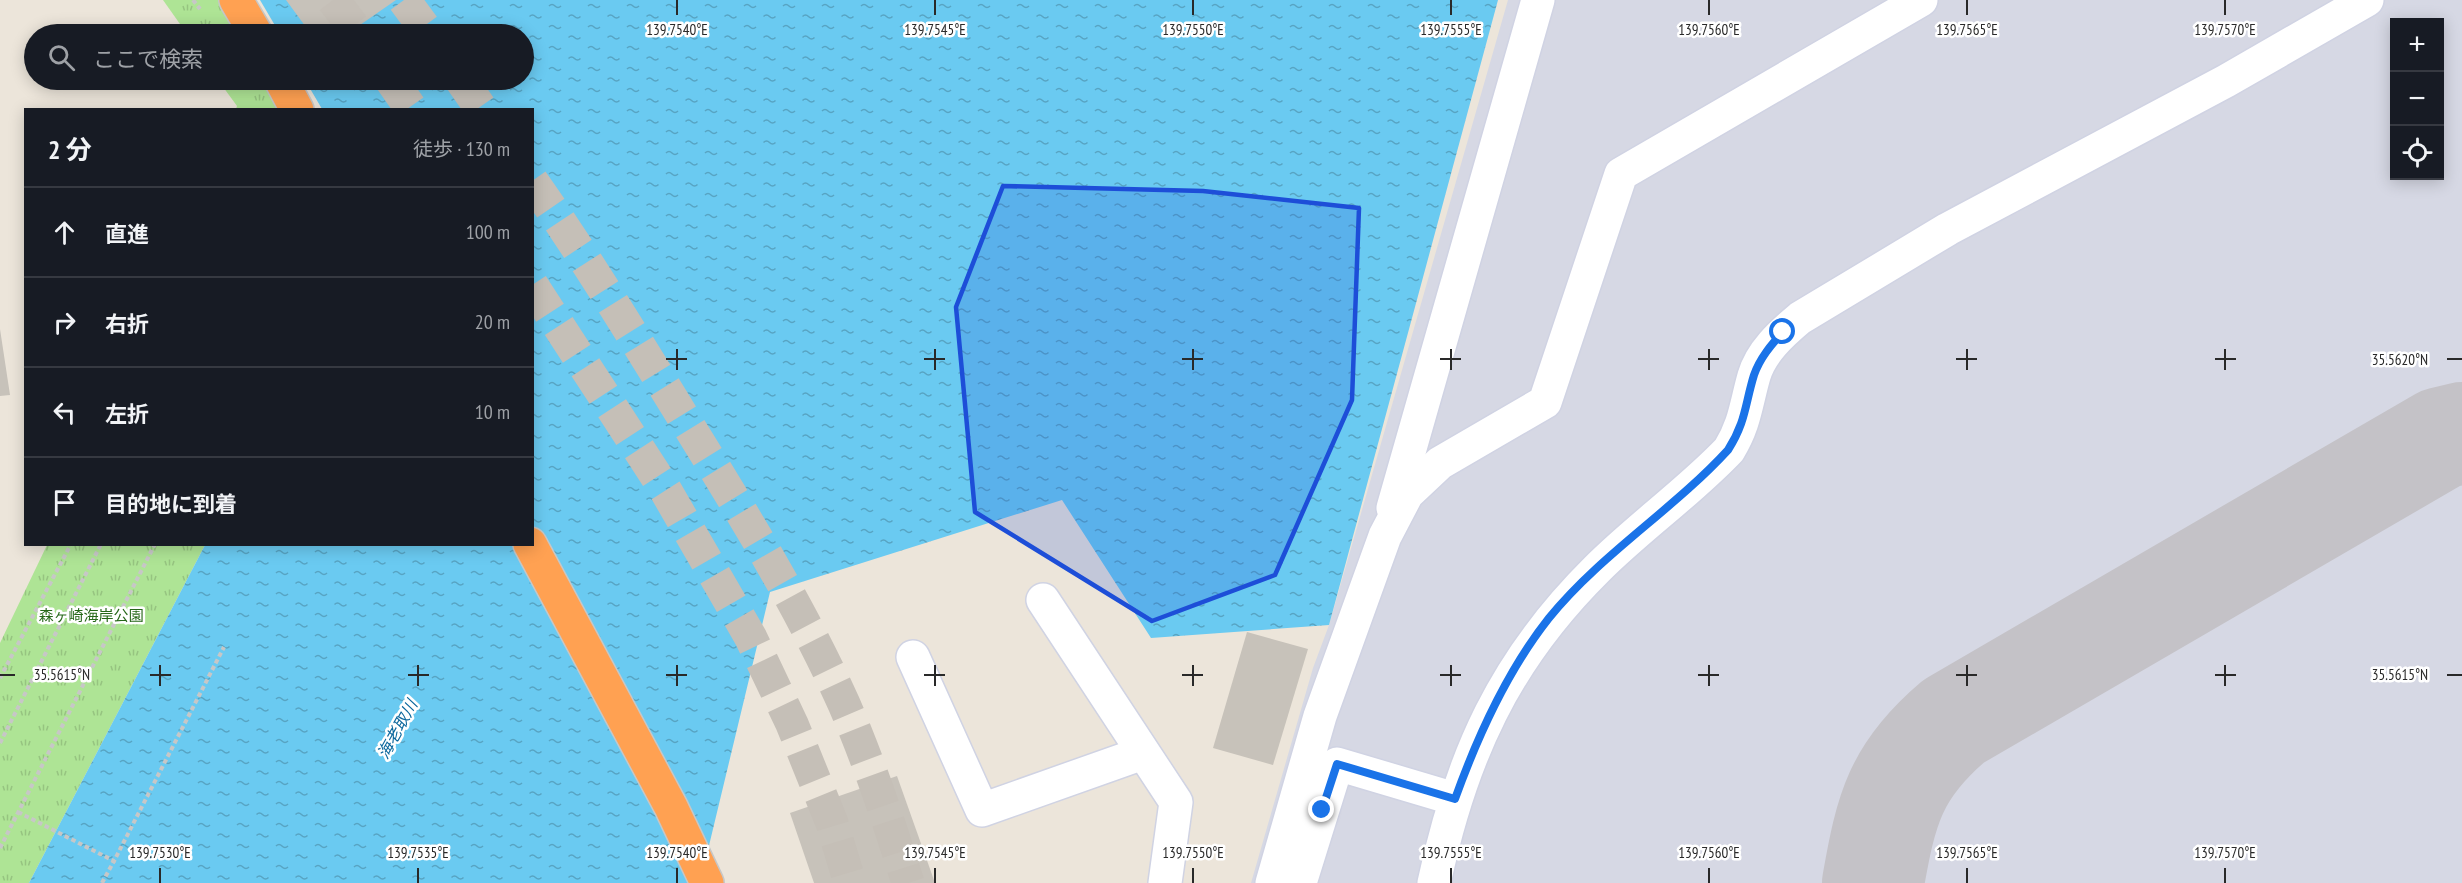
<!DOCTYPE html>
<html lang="ja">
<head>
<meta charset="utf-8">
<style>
	body { margin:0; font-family:"PT Sans Narrow","Noto Sans JP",sans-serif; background:#20242c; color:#f1f3f6 }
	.controls { position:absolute; right:18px; top:18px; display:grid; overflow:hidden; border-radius:0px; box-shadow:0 3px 15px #0003 }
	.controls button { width:54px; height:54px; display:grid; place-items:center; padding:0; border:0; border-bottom:2px solid #363941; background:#171b24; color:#f1f3f6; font:30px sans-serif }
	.stop { position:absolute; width:18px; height:18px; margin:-14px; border:4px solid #1a73e8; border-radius:50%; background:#fff }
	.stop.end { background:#1a73e8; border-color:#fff; box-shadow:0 2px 6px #0008 }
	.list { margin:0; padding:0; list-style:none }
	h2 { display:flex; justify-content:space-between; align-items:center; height:78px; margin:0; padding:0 24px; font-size:26px }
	h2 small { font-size:20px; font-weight:400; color:#9ea1a6 }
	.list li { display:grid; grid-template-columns:39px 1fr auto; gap:18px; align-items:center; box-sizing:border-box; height:90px; padding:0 24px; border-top:2px solid #363941 }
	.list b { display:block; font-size:22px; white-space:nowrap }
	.list em { font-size:20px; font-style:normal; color:#9ea1a6 }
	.icon { flex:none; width:33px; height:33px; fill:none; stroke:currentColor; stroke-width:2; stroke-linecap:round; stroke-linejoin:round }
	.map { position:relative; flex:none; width:2462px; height:883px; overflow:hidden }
	.search { position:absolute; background:#171b24; box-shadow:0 3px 15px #0003; left:24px; top:24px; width:510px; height:66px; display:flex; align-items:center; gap:15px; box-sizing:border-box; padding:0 21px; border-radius:33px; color:#9ea1a6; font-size:22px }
	.panel { position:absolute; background:#171b24; box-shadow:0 3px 15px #0003; left:24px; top:108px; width:510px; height:438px; border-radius:0px }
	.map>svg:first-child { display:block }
</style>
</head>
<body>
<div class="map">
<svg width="2462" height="883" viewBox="0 0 2462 883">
	<defs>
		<pattern id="park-tufts" width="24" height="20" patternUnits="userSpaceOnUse" patternTransform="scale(1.5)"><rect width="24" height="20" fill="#aee495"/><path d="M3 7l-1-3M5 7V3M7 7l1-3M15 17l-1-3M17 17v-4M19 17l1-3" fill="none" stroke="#96c480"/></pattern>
		<pattern id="water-ripples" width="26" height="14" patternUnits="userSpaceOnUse" patternTransform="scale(1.5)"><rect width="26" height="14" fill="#6acaf1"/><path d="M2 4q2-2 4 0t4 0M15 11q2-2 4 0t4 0" fill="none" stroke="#57a4c3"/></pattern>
	</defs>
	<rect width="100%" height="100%" fill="#ece5da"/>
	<!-- airport -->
	<path fill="#d6d8e4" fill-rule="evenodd" d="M1508 0H2462V883H1251L1313 668 1329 625ZM2394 22H2440V176H2394Z"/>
	<!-- park -->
	<g fill="url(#park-tufts)">
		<path d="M163 0H218L243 34H187Z"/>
		<path d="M218 80H275L287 109H236L237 106Z"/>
		<path d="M47 545H205L29 883H0V643Z"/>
	</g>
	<!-- water -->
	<path fill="url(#water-ripples)" d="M260 0H1498L1329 625 1151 638 1062 500 770 592 700 883H29L205 545 532 544V110L322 109 305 80H524V34H280Z"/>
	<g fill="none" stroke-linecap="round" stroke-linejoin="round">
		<!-- taxiway -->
		<path stroke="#c4c2c7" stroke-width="102" d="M1873 883C1886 809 1895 771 1954 721L2441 438 2462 433"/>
	</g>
	<!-- building -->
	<g fill="#c7c2ba">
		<path d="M286 0H396L347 34H311Z"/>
		<path d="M0 329 10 395 0 396Z"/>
		<path d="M1247 632 1308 649 1273 765 1213 748Z"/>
		<path d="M897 776 935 883H814L790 813Z"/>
	</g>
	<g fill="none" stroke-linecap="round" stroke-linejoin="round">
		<!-- highway-tunnel -->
		<g stroke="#c5bfb7" stroke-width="33" stroke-dasharray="33 16" stroke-linecap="butt">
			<path d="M333 0 359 34"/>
			<path d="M404 0 429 34"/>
			<path d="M391 80 412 110"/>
			<path d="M461 80 482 110"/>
			<path d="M532 181C582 252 627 326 672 399 733 498 796 597 844 704 869 762 889 822 908 883"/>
			<path d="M532 285 666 491 751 638 792 724 832 823 850 883"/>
		</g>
		<defs>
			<g id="minor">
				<path d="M1393 508 1538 0"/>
				<path d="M1043 600 1176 802 1165 883"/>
				<path d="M913 657 982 810 1143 753"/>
				<path d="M1272 883 1320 716 1385 536 1407 494 1440 463 1545 402 1621 174 1921 0"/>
				<path d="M1300 883 1337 764 1455 799"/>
				<path d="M1434 883C1461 757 1504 661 1597 569 1639 527 1688 493 1729 450 1745 424 1746 404 1754 376 1761 352 1781 334 1800 318L1948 229 2226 81 2367 0"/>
			</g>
			<g id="highway">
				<path d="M236 0 256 34"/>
				<path d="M281 80 297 110"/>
				<path d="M530 544 671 807 707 883"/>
			</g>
		</defs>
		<!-- minor casing -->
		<use href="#minor" stroke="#d0d3e3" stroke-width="36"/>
		<!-- highway casing -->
		<use href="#highway" stroke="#c7c7c7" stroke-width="36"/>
		<!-- path -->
		<g stroke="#c7c7c7" stroke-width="4" stroke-dasharray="4.5 3" stroke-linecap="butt">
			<path d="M193 0 200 9"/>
			<path d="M0 678 71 544"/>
			<path d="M0 743 101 544"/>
			<path d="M18 812 114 861 224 647"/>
			<path d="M0 848 155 544"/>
			<path d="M102 883 114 861"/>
		</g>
		<!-- minor -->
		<use href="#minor" stroke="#fff" stroke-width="33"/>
		<!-- highway -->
		<use href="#highway" stroke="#ffa152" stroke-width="33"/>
	</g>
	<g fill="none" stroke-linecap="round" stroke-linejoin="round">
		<!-- route -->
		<path stroke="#1a73e8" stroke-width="8" d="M1322 810 1337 764 1455 799C1478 735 1507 671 1549 618 1601 554 1673 510 1728 450 1746 422 1745 404 1754 375 1760 358 1771 345 1783 332"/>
	</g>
	<!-- marked area -->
	<path fill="#1d4ed8" fill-opacity="0.2" stroke="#1d4ed8" stroke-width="4.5" stroke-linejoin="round" d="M1003 186 1203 191 1359 208 1352 400 1275 575 1152 621 975 512 956 307Z"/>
	<!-- ticks -->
	<path fill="none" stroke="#292929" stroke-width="2" d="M677 0V15M935 0V15M1193 0V15M1451 0V15M1709 0V15M1967 0V15M2225 0V15M677 349V370M935 349V370M1193 349V370M1451 349V370M1709 349V370M1967 349V370M2225 349V370M666 359H687M924 359H945M1182 359H1203M1440 359H1461M1698 359H1719M1956 359H1977M2215 359H2236M2447 359H2462M160 665V686M418 665V686M677 665V686M935 665V686M1193 665V686M1451 665V686M1709 665V686M1967 665V686M2225 665V686M0 675H15M150 675H171M408 675H429M666 675H687M924 675H945M1182 675H1203M1440 675H1461M1698 675H1719M1956 675H1977M2215 675H2236M2447 675H2462M160 868V883M418 868V883M677 868V883M935 868V883M1193 868V883M1451 868V883M1709 868V883M1967 868V883M2225 868V883"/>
	<g text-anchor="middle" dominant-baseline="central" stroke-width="5" stroke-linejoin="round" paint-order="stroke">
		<!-- park labels -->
		<g font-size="15" fill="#266718" stroke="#fff">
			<text x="91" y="615">森ヶ崎海岸公園</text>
		</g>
		<!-- water labels -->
		<g font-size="16" font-style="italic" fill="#0a669c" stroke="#fff">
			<text transform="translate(397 729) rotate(-61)">海老取川</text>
		</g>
	</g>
	<g font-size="15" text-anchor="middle" fill="#292929" stroke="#fff" stroke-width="5" stroke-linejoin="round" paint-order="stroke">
		<text x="677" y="35">139.7540°E</text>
		<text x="935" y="35">139.7545°E</text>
		<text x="1193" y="35">139.7550°E</text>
		<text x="1451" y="35">139.7555°E</text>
		<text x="1709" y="35">139.7560°E</text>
		<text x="1967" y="35">139.7565°E</text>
		<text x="2225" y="35">139.7570°E</text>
		<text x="2400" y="365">35.5620°N</text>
		<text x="62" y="680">35.5615°N</text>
		<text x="2400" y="680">35.5615°N</text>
		<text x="160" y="858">139.7530°E</text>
		<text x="418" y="858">139.7535°E</text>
		<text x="677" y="858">139.7540°E</text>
		<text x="935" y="858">139.7545°E</text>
		<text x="1193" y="858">139.7550°E</text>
		<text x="1451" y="858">139.7555°E</text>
		<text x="1709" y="858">139.7560°E</text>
		<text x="1967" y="858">139.7565°E</text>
		<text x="2225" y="858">139.7570°E</text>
	</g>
</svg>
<div class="controls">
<button>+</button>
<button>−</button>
<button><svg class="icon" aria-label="locate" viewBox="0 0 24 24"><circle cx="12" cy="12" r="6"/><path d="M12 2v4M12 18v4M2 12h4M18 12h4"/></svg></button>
</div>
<div class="stop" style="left:1783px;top:332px"></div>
<div class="stop end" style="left:1322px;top:810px"></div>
<div class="search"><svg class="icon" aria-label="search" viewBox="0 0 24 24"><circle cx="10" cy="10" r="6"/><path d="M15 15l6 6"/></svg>ここで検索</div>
<section class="panel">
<h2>2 分<small>徒歩 · 130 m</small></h2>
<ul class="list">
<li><svg class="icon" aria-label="ahead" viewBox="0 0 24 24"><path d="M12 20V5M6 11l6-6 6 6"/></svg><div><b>直進</b></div><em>100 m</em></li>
<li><svg class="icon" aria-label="right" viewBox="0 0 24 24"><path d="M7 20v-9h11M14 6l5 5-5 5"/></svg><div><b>右折</b></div><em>20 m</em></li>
<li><svg class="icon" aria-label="left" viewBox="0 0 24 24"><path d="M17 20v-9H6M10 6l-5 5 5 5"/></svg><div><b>左折</b></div><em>10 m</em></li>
<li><svg class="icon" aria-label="arrive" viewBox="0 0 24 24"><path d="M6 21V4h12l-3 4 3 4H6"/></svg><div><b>目的地に到着</b></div></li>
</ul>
</section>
</div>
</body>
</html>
